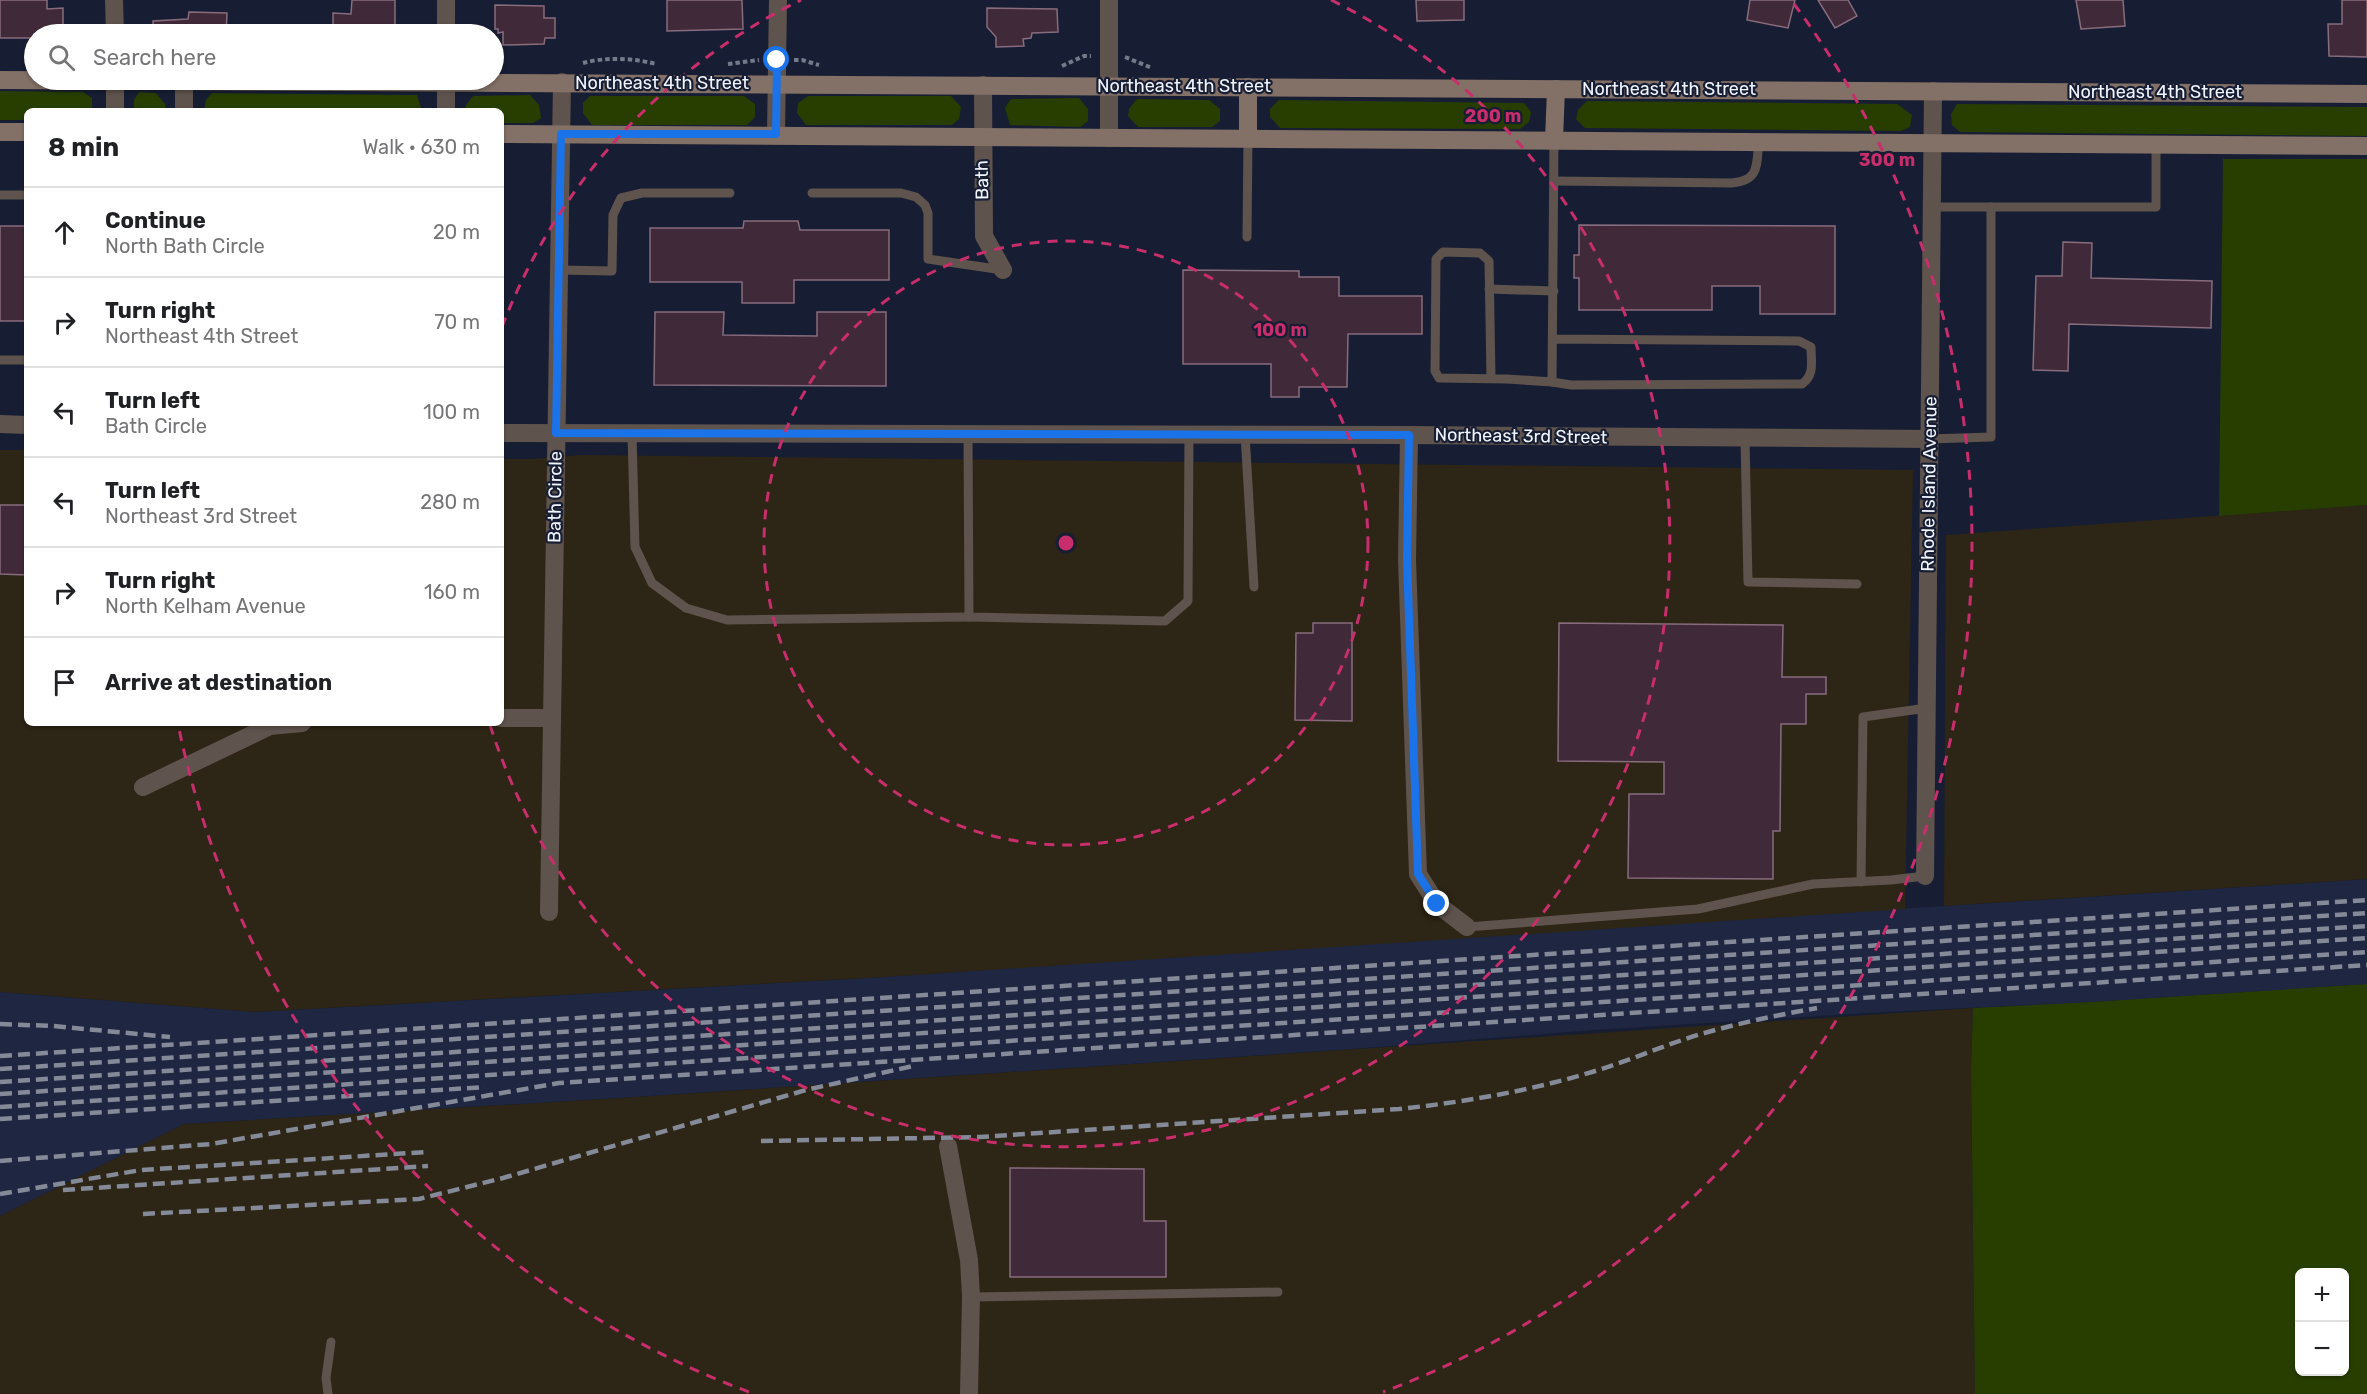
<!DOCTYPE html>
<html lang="en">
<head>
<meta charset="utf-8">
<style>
	body { margin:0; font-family:Rubik,sans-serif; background:#f2f2f2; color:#202124 }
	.controls { position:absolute; right:18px; bottom:18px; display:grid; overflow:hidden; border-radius:9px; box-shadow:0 2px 4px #0004 }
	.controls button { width:54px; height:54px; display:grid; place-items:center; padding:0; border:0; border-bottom:2px solid #e0e0e0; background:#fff; color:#202124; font:30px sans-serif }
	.stop { position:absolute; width:18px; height:18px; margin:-14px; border:4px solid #1a73e8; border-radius:50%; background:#fff }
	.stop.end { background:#1a73e8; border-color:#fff; box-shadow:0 2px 6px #0008 }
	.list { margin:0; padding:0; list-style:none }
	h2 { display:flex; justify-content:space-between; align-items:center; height:78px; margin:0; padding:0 24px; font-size:26px }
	h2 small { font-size:20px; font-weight:400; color:#757577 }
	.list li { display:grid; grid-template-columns:39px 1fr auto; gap:18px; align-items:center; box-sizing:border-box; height:90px; padding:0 24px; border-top:2px solid #e0e0e0 }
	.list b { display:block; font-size:22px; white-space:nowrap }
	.list p { margin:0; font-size:20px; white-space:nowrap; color:#757577 }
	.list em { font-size:20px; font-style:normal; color:#757577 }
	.icon { flex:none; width:33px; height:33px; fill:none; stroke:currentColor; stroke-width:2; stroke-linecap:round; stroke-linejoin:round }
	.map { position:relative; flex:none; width:2367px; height:1394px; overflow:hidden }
	.search { position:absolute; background:#fff; box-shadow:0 2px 4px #0004; left:24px; top:24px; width:480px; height:66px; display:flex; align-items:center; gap:15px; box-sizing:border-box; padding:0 21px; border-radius:33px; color:#757577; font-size:22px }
	.panel { position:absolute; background:#fff; box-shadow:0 2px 4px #0004; left:24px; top:108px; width:480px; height:618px; border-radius:9px }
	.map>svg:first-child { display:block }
</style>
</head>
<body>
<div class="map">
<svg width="2367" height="1394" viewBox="0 0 2367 1394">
	<rect width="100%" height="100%" fill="#171e33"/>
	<!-- built -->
	<path fill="#1e2641" d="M2367 879V984L2093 1002 1883 1012 1593 1030 1340 1050 621 1098 184 1124 0 1216V992L255 1012 884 977 1427 939Z"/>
	<!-- industrial -->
	<g fill="#2d2515">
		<path d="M0 450H27V723H501V459H531L581 455 1913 470 1905 909 884 977 255 1012 0 992Z"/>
		<path d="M2367 505V879L1944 906 1946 535Z"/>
		<path d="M1973 1008 1971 1069 1975 1394H0V1216L184 1124 621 1098Z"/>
	</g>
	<!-- green -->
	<g fill="#273e00" fill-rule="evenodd">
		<path d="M0 91 83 92 92 98V111H27V120H0Z"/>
		<path d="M139 92 156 93 165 104 166 111H134V100Z"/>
		<path d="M212 93 417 95 422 111H204L206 100Z"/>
		<path d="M530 95 539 105 541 118 533 123H501V111H465L466 105 473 96Z"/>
		<path d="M590 96H744L755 104V117L747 125H592L583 113V103Z"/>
		<path d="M808 96H951L961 107 959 119 952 125H806L797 113 798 103Z"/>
		<path d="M1079 98 1088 109V121L1080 127 1010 125 1005 108 1011 99Z"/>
		<path d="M1137 99 1209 100 1220 109V121L1212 127H1138L1128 116 1129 109Z"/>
		<path d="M1279 100 1524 103 1531 112 1529 122 1520 129 1280 128 1270 117V109Z"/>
		<path d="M1587 101 1897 104 1912 115 1910 127 1901 131 1585 128 1576 119 1578 110Z"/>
		<path d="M1957 104 2367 107V136L1960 132 1952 125 1951 114Z"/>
		<path d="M2223 159H2367V505L2219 516Z"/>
		<path d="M2367 984V1394H1975L1971 1069 1973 1008 2093 1002ZM2300 1272H2344V1372H2300Z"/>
	</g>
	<!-- building -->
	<g fill="#402938" stroke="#876c7d" stroke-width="1.5">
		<path d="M0 0H47V9L63 8V32L39 33 38 34H34V38H0Z"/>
		<path d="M352 0H395V34H333V13L351 14Z"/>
		<path d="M667 0H742L743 29 667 31Z"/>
		<path d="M1416 0H1464V20L1417 21Z"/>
		<path d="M1750 0H1795L1788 28 1747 20Z"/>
		<path d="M1818 0H1848L1857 16 1835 28Z"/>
		<path d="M2076 0H2123L2125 26 2081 29Z"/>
		<path d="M2342 0H2367V57L2329 56 2328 24H2342Z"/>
		<path d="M495 5 544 6V18H555V38H545L544 44 503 45V32L498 33V29H495Z"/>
		<path d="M987 8 1057 9 1058 32 1032 33 1031 38 1023 39 1024 46 996 47V37L987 27Z"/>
		<path d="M189 12 227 13 226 34H153V21L188 19Z"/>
		<path d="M744 221H798L800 230H889V280H794V303H742V282H650V228H743Z"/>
		<path d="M1579 225 1835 226V314H1760V286H1712V310H1579V278H1574V255H1579Z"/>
		<rect x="0" y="226" width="27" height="95"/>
		<path d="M2063 242 2092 243 2091 278 2212 281 2211 328 2069 324 2068 371 2033 370 2036 276H2062Z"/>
		<path d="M1183 270 1299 271V277H1339V296H1422V334H1348L1347 387H1299V397H1271V364H1183Z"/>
		<path d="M655 312H724L723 335 817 336V312H886V386L654 385Z"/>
		<path d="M0 505H27V575L0 574Z"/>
		<path d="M1313 623H1352V721L1295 720 1296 633H1313Z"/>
		<path d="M1559 623 1783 625 1782 677H1826V694H1806V724H1781L1780 831H1773V879L1628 878 1629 794H1664V762L1558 761Z"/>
		<path d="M1010 1168 1144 1169V1221H1166V1277H1010Z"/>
	</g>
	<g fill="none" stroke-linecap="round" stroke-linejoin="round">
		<!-- path -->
		<g stroke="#747a89" stroke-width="4" stroke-dasharray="4.5 3" stroke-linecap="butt">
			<path d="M1125 57 1152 68"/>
			<path d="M794 60H802L819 65"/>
			<path d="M583 63C605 57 634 58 656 64"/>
			<path d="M728 64 759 60"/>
			<path d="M1062 66 1084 56H1091"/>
		</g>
		<!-- lane -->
		<g stroke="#5f534d" stroke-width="9">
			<path d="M1554 181 1732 183C1760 180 1756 166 1759 141"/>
			<path d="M812 193H901L916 197 925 205 928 213V259L1003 270"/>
			<path d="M0 195H27"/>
			<path d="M1932 207H2156V144"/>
			<path d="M1247 237 1248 138"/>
			<path d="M559 270 612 271 613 215 621 198 642 193H730"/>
			<path d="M1489 289 1554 291"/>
			<path d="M1553 339 1799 341 1811 347C1811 362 1815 375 1802 384L1571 385 1552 382 1554 140"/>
			<path d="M0 360H27"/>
			<path d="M1491 378 1489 261 1480 253 1443 252 1436 259 1435 371 1439 378 1507 379 1552 382"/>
			<path d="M632 434 635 547 652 583 686 608 727 620 969 617"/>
			<path d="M968 434 969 617 1165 621 1188 601 1189 434"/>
			<path d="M1245 434 1254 587"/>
			<path d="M1745 438 1748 582 1857 584"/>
			<path d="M1930 439 1991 437V207"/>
			<path d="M1861 882 1863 717 1927 708"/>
			<path d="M1467 927 1698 909 1813 884 1891 880 1925 876"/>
			<path d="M971 1297 1278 1292"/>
			<path d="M328 1394 326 1378 331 1342"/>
		</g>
		<!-- street -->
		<g stroke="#5f534d" stroke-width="18">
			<path d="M114 0 115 34"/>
			<path d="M1109 0V138"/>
			<path d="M446 34V0"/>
			<path d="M115 80V111"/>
			<path d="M446 80V111"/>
			<path d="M983 85 984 236 1003 270"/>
			<path d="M184 111V81"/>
			<path d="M776 134 778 0"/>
			<path d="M0 424 27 425"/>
			<path d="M501 433 1409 435 1930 439"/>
			<path d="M1409 435 1407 560 1418 874 1437 904 1467 927"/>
			<path d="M501 718H552"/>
			<path d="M143 787 270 726 302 723"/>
			<path d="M1925 876 1933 91"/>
			<path d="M549 912 562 82"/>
			<path d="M948 1146 969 1260 971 1297 969 1394"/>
		</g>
		<!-- secondary -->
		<g stroke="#837066" stroke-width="18">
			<path d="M0 80 2367 94"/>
			<path d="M1248 87V138"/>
			<path d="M0 132H27"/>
			<path d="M501 134 2367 146"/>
			<path d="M1554 140 1556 89"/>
		</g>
		<!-- rail -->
		<g stroke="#858a99" stroke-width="4.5" stroke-dasharray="12 6" stroke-linecap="butt">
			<path d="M0 1024 53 1026 170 1037"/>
			<path d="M0 1056 2367 900"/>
			<path d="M0 1069 2367 913"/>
			<path d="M0 1082 2367 926"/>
			<path d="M0 1094 2367 938"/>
			<path d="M0 1107 2367 952"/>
			<path d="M0 1119 485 1087"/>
			<path d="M761 1141 980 1137 1399 1109C1465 1102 1529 1091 1592 1072 1629 1061 1664 1045 1701 1034 1739 1023 1778 1015 1817 1008"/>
			<path d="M0 1161 211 1144 559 1083 2367 965"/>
			<path d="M63 1190 428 1166"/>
			<path d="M0 1194 141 1170 427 1152"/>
			<path d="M143 1214 419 1199 503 1178 806 1090 913 1066"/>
		</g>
	</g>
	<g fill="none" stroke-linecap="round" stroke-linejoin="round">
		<!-- route -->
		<path stroke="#1a73e8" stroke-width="8" d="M777 60 776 134H561L556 433 1409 435 1407 560 1418 874 1437 904"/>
	</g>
	<!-- distance rings -->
	<g fill="none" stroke="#c72e6b" stroke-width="3" stroke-dasharray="10 8">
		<circle cx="1066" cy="543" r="302"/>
		<path d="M502 327A604 604 0 0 1 801 0M1331 0A604 604 0 1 1 490 725"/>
		<path d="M749 1392A906 906 0 0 1 178 724M1794 4A906 906 0 0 1 1383 1392"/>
	</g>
	<g text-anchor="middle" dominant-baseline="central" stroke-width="4.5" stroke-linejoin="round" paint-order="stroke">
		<!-- street labels -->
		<g font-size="18" fill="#f0f4fd" stroke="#171e33">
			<text x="662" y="83">Northeast 4th Street</text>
			<text x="1184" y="86">Northeast 4th Street</text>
			<text x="1669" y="89">Northeast 4th Street</text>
			<text x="2155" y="92">Northeast 4th Street</text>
			<text transform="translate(982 180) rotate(-91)">Bath</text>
			<text transform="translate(1521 436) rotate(1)">Northeast 3rd Street</text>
			<text transform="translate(1929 484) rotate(-89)">Rhode Island Avenue</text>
			<text transform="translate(555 497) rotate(-89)">Bath Circle</text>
		</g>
	</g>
	<circle cx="1066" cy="543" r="9" fill="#c72e6b" stroke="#171e33" stroke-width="3"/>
	<g font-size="18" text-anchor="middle" font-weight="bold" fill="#c72e6b" stroke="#171e33" stroke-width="4.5" stroke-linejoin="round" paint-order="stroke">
		<text x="1493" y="122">200 m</text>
		<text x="1887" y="166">300 m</text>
		<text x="1280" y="336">100 m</text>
	</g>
</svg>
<div class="controls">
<button>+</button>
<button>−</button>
</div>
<div class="stop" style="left:777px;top:60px"></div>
<div class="stop end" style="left:1437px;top:904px"></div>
<div class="search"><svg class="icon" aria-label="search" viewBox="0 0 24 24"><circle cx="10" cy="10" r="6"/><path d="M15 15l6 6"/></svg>Search here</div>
<section class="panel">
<h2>8 min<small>Walk · 630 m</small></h2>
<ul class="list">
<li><svg class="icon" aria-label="ahead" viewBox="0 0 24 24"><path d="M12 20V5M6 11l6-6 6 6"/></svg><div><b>Continue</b><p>North Bath Circle</p></div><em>20 m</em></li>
<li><svg class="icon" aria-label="right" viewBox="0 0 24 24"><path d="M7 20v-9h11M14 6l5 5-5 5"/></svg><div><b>Turn right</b><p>Northeast 4th Street</p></div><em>70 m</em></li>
<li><svg class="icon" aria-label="left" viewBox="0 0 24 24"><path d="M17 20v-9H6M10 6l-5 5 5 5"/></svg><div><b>Turn left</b><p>Bath Circle</p></div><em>100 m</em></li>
<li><svg class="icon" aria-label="left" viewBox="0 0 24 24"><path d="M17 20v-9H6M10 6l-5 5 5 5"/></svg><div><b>Turn left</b><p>Northeast 3rd Street</p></div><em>280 m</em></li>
<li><svg class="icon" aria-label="right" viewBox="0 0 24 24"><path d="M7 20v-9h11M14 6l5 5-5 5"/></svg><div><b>Turn right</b><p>North Kelham Avenue</p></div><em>160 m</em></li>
<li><svg class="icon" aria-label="arrive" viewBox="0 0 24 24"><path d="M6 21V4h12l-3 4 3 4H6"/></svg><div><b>Arrive at destination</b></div></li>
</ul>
</section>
</div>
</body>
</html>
